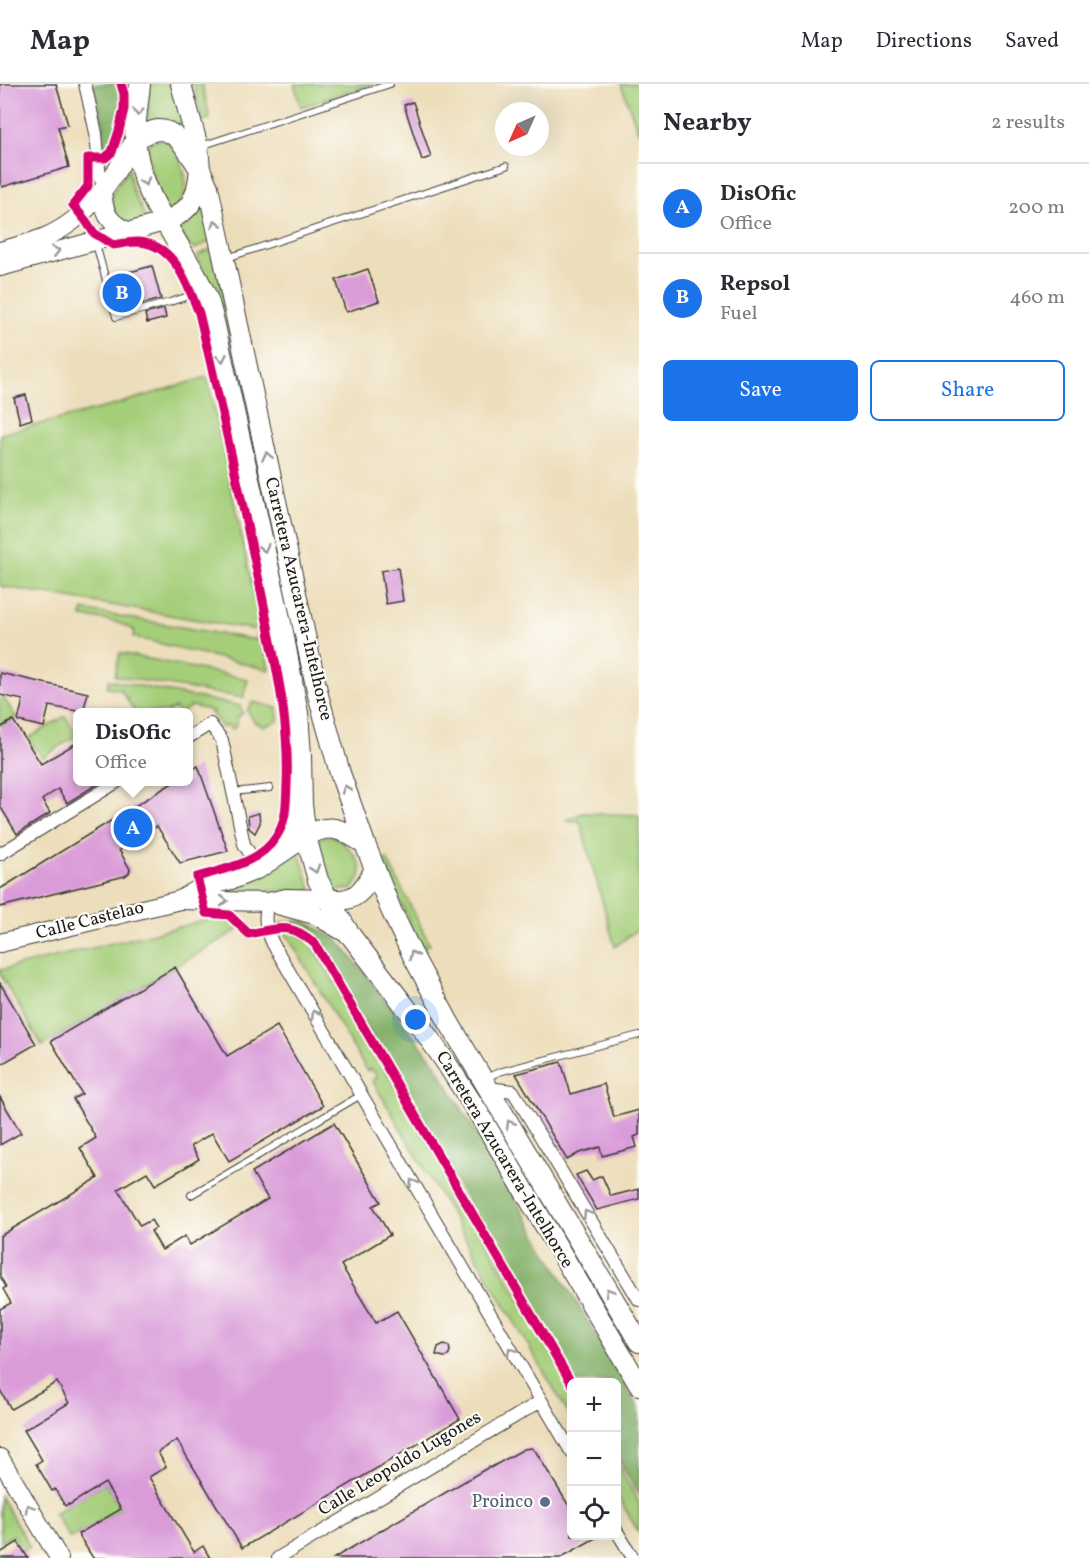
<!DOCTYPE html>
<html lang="en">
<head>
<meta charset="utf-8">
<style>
	body { margin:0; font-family:Vollkorn,serif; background:#f2f2f3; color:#2b2b33 }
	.controls { position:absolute; right:18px; bottom:18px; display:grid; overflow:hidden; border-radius:9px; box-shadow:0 6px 24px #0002 }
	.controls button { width:54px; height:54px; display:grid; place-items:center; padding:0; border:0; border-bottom:2px solid #e1e1e2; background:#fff; color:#2b2b33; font:30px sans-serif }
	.compass { position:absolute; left:495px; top:18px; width:54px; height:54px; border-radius:50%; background:#fff; box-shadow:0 6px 24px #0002; rotate:225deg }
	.you { position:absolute; left:416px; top:936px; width:21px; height:21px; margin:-15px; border:4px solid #fff; border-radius:50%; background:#1a73e8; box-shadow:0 0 0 9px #1a73e833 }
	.badge { display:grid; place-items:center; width:39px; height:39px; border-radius:50%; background:#1a73e8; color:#fff; font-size:20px; font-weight:700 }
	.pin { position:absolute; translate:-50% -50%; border:3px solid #fff; box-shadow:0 2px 6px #0006 }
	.popup { position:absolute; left:73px; top:624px; width:120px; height:78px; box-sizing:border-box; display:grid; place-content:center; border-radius:9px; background:#fff; filter:drop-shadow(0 2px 4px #0005); font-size:20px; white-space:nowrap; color:#7c7c81 }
	.popup b { font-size:22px; color:#2b2b33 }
	.popup::after { content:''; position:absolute; left:50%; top:100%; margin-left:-12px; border:12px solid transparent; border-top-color:#fff }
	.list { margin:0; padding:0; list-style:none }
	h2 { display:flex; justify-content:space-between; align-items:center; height:78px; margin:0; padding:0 24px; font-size:26px }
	h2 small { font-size:20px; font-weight:400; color:#7c7c81 }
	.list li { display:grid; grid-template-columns:39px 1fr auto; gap:18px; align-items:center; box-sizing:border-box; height:90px; padding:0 24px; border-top:2px solid #e1e1e2 }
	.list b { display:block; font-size:22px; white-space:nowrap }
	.list p { margin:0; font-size:20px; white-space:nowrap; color:#7c7c81 }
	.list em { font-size:20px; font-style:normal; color:#7c7c81 }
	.actions { display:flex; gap:12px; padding:18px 24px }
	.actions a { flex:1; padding:14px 0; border:2px solid #1a73e8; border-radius:9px; text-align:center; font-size:21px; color:#1a73e8 }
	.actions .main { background:#1a73e8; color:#fff }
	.icon { flex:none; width:33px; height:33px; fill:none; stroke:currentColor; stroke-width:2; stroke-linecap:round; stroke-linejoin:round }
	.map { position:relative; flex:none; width:639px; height:1474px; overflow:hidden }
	header { display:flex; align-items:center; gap:36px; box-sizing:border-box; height:84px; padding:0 30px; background:#fff; border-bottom:2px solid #e1e1e2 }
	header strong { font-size:28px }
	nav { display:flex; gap:33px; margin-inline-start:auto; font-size:21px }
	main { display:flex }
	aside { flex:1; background:#fff }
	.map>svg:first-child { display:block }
</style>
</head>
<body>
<header>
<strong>Map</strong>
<nav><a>Map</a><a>Directions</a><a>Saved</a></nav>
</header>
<main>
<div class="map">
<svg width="639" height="1474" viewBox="0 0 639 1474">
	<rect width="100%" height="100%" fill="#fdfcf7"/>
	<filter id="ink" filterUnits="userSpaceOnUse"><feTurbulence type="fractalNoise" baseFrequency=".0167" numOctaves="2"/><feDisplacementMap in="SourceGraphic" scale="12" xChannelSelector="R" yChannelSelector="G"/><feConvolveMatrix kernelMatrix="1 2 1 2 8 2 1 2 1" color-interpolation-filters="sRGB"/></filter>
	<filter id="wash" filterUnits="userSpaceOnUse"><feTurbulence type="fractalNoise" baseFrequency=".008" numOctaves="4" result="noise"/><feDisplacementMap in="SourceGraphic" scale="24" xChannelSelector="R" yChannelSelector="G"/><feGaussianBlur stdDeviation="1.35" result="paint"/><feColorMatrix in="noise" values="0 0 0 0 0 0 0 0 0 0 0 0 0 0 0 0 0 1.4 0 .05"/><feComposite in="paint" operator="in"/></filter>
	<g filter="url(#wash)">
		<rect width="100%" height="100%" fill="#eddebb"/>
		<!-- green -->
		<g fill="#a5ce79" stroke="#60754a" stroke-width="1.5">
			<path d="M150 0H174L190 55C176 41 167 32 147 41Z"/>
			<path d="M193 0H202L210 35 203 37Z"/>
			<path d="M294 0H373L301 23Z"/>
			<path d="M621 0H639V50Z"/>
			<path d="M155 56C158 57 162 56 165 57 180 62 190 98 184 112 181 120 174 125 168 130L152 91 147 61Z"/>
			<path d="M129 86 132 105 146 135 134 140 117 135C107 108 112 107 129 86Z"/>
			<path d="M204 116 212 154 209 158 195 165 190 163 176 142C190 136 196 128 204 116Z"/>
			<path d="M211 165 214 166 227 228 217 216 198 175V171Z"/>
			<path d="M207 293 262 547 269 586 133 553 135 547C114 535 105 536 82 533L83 526 256 556 257 546 0 502V350L111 322Z"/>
			<path d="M120 569 248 595 243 614 115 592Z"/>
			<path d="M109 596 240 622 243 629 237 634 236 642 232 646 227 641 223 644 211 629 213 627 192 622 182 628H178L175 624 167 628H135L121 606 107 603Z"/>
			<path d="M3 613 16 633 0 642V615Z"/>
			<path d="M253 618 277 624 278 637 264 643 254 638 247 626Z"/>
			<path d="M65 632 77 651 42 674 29 654Z"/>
			<path d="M582 729 639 731V844L615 863 580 737H565Z"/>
			<path d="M333 752C345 759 365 777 360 793 359 797 354 802 352 805L333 807 323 786 315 758 323 753Z"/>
			<path d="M298 766 312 808 266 807 214 811 213 808Z"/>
			<path d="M387 775 430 861 421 863 382 776Z"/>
			<path d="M216 834 232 839 239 845 42 962 0 890V886Z"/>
			<path d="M284 846C296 847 304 853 313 862L571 1303V1334L372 996 377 993 372 985 367 987Z"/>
			<path d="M617 1380 639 1419V1449L617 1411Z"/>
			<path d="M105 1399 121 1425 70 1455 54 1429Z"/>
			<path d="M0 1412 30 1463 23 1467 13 1451 0 1458Z"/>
		</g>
		<!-- forest -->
		<g fill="#84b169" stroke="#506642" stroke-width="1.5">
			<path d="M92 0H119C121 6 123 13 123 19 122 30 112 66 104 72H102L103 39Z"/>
			<path d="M304 837 338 856 434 978 639 1324V1411L617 1373 616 1298H573L317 859C305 848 295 842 279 841L282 838Z"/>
		</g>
		<g id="blocks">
			<!-- building -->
			<g fill="#da9cd9">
				<path d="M0 0H56L68 41 58 43 69 83 2 103 0 96Z"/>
				<path d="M413 18 431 73 422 76 404 21Z"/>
				<path d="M152 182 161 215 142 220 139 210 117 216 110 193Z"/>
				<path d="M368 185 379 217 346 228 336 196Z"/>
				<path d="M164 225 166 234 147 239 145 230Z"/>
				<path d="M26 311 32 335 20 339 14 314Z"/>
				<path d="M398 484 403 517 386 520 381 487Z"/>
				<path d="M0 589 88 609 83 628 49 622 44 643 18 637 23 616 0 611Z"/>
				<path d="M13 636 41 680 78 658V698H101L67 719 58 705 42 716 50 729 17 750 0 722V644Z"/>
				<path d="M198 682 228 767 180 779 157 742 119 766 130 785 129 789 125 792 0 823V805L174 698H189V688Z"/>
				<path d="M259 729 260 739 255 749 249 744 248 732Z"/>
				<path d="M175 883 227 972 277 942 323 1022 229 1077 212 1049 191 1062 199 1075 191 1080 155 1101 147 1088 118 1105 140 1142 151 1136 156 1144 151 1147 162 1166 185 1152 190 1161 268 1115 252 1088 334 1039 381 1118 373 1122 390 1151 341 1181 376 1239 397 1227 460 1335 242 1464 177 1356 158 1368 166 1383 149 1393 194 1468 203 1462 210 1474H93L78 1450 121 1425 105 1399 69 1421 68 1420 65 1422 55 1405 52 1407 36 1380 42 1376 24 1346 69 1319 57 1298 11 1325 0 1306V1225L11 1219 3 1205 6 1203 0 1192V1152L98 1094 80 1064 96 1054 73 1015 82 1010 51 957Z"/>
				<path d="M0 899 36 960 0 981Z"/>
				<path d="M561 978 571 1010 604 1000 614 1033 639 1026V1051L634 1053 637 1063 602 1072 600 1063 579 1069 567 1076 516 990Z"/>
				<path d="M0 1013 21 1049 0 1061Z"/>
				<path d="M586 1087 592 1096 602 1092 611 1112 639 1105V1115L597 1126 576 1091Z"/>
				<path d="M444 1260 449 1262 450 1267 448 1272 444 1273 436 1271 438 1263Z"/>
				<path d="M531 1364 536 1368 572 1427V1452H599L560 1474H334L489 1383 490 1384 524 1365Z"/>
				<path d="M18 1458 28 1474H0V1469Z"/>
			</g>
		</g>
	</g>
	<g filter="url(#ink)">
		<use href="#blocks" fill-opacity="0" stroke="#3b3934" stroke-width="1.5"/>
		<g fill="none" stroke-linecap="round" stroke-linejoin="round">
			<defs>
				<g id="lane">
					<path d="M201 62 390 0"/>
					<path d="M96 160 116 233 170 218 192 211 203 215"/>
					<path d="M227 174 506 82"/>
					<path d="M233 708 270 704"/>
					<path d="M484 995 499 988 639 951"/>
					<path d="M191 1111 361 1011"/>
				</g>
				<g id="street">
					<path d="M85 0 96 49 100 94 105 103"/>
					<path d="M189 653 210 640 222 656 244 760 259 785"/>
					<path d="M0 770 117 698"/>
					<path d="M268 818C263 834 266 845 273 860L572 1369"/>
					<path d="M488 1004 513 1007 639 1216"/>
					<path d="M616 1446 633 1474"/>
					<path d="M278 1474 541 1317"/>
				</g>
				<g id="secondary">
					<path d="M102 107C104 128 107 138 127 147"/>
					<path d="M0 167C15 163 30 159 45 153 87 136 115 93 135 55"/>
					<path d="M0 183 164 138"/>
					<path d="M280 770 294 743 302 720"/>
					<path d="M180 816 268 818 286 814 328 815"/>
					<path d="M278 821 315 831 351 852"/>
					<path d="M0 859 180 816 200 804 235 795 259 785 306 753"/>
					<path d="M0 1374 59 1474"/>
				</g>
				<g id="primary">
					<path d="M140 0C138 22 133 47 137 69 144 109 167 140 186 174 194 188 204 204 209 219 212 230 215 240 217 251L283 548 298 629 301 672 302 720 306 753 318 796 328 815 351 852 421 943 445 977 479 1030 639 1301"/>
					<path d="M181 0 198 63 200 85 208 103 220 158 318 611 340 689 365 760 391 826 414 874 448 937 639 1258"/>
					<path d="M135 55C142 52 150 47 158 46 178 45 190 71 200 85 197 114 193 126 164 138"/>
					<path d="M306 753C329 737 344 746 365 760"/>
					<path d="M328 815C355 820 363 807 375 785"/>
				</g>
			</defs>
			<!-- lane casing -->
			<use href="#lane" stroke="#3b3934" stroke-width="8"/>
			<!-- street casing -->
			<use href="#street" stroke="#3b3934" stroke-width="14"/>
			<!-- secondary casing -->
			<use href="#secondary" stroke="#3b3934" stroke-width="20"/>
			<!-- primary casing -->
			<use href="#primary" stroke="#3b3934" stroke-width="22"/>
			<!-- lane -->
			<use href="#lane" stroke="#fff" stroke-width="6"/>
			<!-- street -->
			<use href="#street" stroke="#fff" stroke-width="12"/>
			<!-- secondary -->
			<use href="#secondary" stroke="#fff" stroke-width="18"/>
			<!-- primary -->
			<use href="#primary" stroke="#fff" stroke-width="20"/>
			<defs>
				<path id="cycleway" d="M121 0 124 10V25L119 47 112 68 105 74H88V102L73 121 86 137 94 149 113 161C121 160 129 158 137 158 175 159 187 200 199 229 214 292 228 356 242 419 252 464 262 508 270 553 281 604 289 648 287 701 286 719 287 737 276 753 260 779 224 785 197 793L206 829 229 831 249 850C277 844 292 838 315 860L572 1300"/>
			</defs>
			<!-- cycleway casing -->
			<use href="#cycleway" stroke="#fdfcf7" stroke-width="13"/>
			<!-- cycleway -->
			<use href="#cycleway" stroke="#d6006c" stroke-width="9"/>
		</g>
		<!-- one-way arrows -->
		<defs><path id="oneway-chevron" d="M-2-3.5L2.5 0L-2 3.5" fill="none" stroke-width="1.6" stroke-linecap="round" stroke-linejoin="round" transform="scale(1.5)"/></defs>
		<g stroke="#999">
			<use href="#oneway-chevron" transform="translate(138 28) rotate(95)"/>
			<use href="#oneway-chevron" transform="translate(145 98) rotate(71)"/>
			<use href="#oneway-chevron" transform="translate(216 140) rotate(-103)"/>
			<use href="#oneway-chevron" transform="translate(56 167) rotate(-15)"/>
			<use href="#oneway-chevron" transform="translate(222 274) rotate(78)"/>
			<use href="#oneway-chevron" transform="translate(267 372) rotate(-102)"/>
			<use href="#oneway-chevron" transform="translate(264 464) rotate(77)"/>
			<use href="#oneway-chevron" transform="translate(346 705) rotate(-109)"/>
			<use href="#oneway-chevron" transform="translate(315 785) rotate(72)"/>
			<use href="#oneway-chevron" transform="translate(224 817) rotate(1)"/>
			<use href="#oneway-chevron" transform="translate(413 871) rotate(-116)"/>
			<use href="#oneway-chevron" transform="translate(315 930) rotate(-121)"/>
			<use href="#oneway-chevron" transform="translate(510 1040) rotate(-121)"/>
			<use href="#oneway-chevron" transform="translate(413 1099) rotate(-120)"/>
			<use href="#oneway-chevron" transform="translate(587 1130) rotate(-121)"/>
			<use href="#oneway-chevron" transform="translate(609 1208) rotate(-121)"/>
			<use href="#oneway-chevron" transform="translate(511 1267) rotate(-120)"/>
			<use href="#oneway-chevron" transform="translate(29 1424) rotate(-120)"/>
		</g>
	</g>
	<!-- markers -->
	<circle fill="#5c6f8a" stroke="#fdfcf7" stroke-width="2" cx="545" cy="1418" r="6"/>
	<g text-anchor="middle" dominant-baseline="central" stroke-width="4.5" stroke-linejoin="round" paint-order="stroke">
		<!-- street labels -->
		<g font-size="18" fill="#1c1c1c" stroke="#fdfcf7">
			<text transform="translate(298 515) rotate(77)">Carretera Azucarera-Intelhorce</text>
			<text transform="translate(90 837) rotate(-14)">Calle Castelao</text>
			<text transform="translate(504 1076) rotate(59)">Carretera Azucarera-Intelhorce</text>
			<text transform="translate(400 1380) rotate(-31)">Calle Leopoldo Lugones</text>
		</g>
		<!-- service labels -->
		<g font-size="18" fill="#4e5e75" stroke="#fdfcf7" text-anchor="end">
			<text x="533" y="1418">Proinco</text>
		</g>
	</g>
</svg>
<div class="controls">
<button>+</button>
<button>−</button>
<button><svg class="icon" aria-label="locate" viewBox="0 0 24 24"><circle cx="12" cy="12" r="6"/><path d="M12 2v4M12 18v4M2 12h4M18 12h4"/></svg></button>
</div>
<svg class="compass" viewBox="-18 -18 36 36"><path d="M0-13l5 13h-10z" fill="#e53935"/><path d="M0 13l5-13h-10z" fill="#7c7c81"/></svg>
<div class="you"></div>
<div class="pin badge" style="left:133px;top:744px">A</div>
<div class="popup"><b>DisOfic</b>Office</div>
<div class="pin badge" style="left:122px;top:209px">B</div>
</div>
<aside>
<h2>Nearby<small>2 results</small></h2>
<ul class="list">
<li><span class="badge">A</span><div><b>DisOfic</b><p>Office</p></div><em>200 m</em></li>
<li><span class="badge">B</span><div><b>Repsol</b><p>Fuel</p></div><em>460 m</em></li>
</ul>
<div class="actions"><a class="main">Save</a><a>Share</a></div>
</aside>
</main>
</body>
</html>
